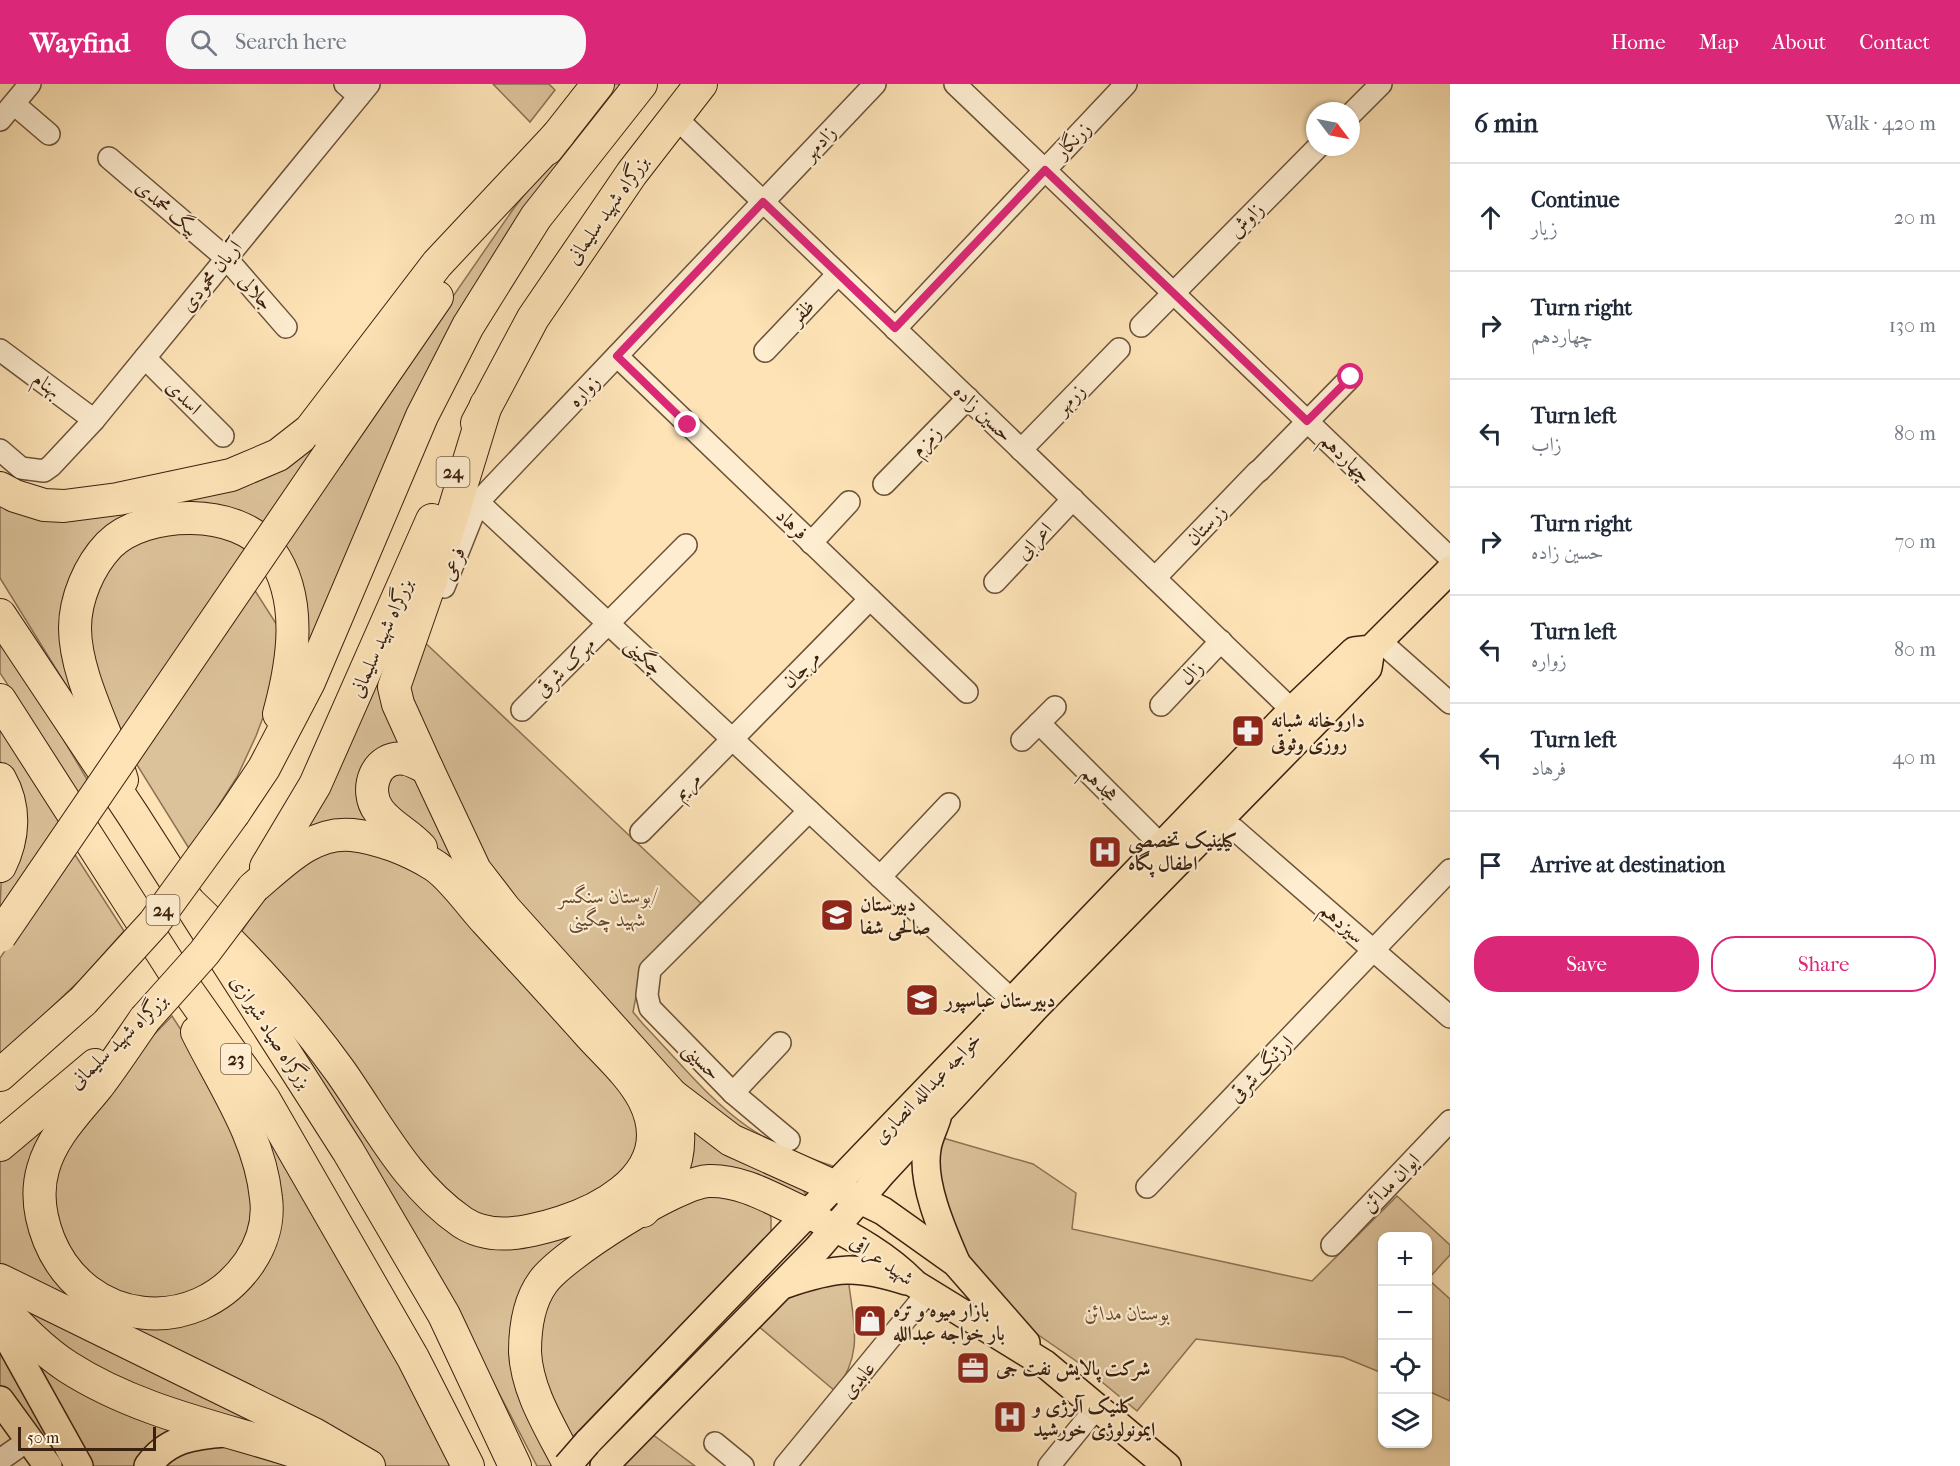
<!DOCTYPE html>
<html lang="en">
<head>
<meta charset="utf-8">
<style>
	body { margin:0; font-family:"IM FELL French Canon",Amiri,serif; background:#f6f6f7; color:#1f2937 }
	.controls { position:absolute; right:18px; bottom:18px; display:grid; overflow:hidden; border-radius:12px; box-shadow:0 2px 4px #0004 }
	.controls button { width:54px; height:54px; display:grid; place-items:center; padding:0; border:0; border-bottom:2px solid #e0e1e3; background:#fff; color:#1f2937; font:30px sans-serif }
	.compass { position:absolute; left:1306px; top:18px; width:54px; height:54px; border-radius:50%; background:#fff; box-shadow:0 2px 4px #0004; rotate:122deg }
	.scale { position:absolute; left:18px; bottom:15px; width:138px; box-sizing:border-box; padding-left:6px; border:3px solid #3b210f; border-top:0; font-size:16px; line-height:21px; white-space:nowrap; color:#3b210f; -webkit-text-stroke:4px #feedd0; paint-order:stroke }
	.stop { position:absolute; width:18px; height:18px; margin:-14px; border:4px solid #db2777; border-radius:50%; background:#fff }
	.stop.end { background:#db2777; border-color:#fff; box-shadow:0 2px 6px #0008 }
	.list { margin:0; padding:0; list-style:none }
	h2 { display:flex; justify-content:space-between; align-items:center; height:78px; margin:0; padding:0 24px; font-size:26px }
	h2 small { font-size:20px; font-weight:400; color:#747a83 }
	.list li { display:grid; grid-template-columns:39px 1fr auto; gap:18px; align-items:center; box-sizing:border-box; height:108px; padding:0 24px; border-top:2px solid #e0e1e3 }
	.list b { display:block; font-size:22px; white-space:nowrap }
	.list p { margin:0; font-size:20px; white-space:nowrap; color:#747a83 }
	.list em { font-size:20px; font-style:normal; color:#747a83 }
	.actions { display:flex; gap:12px; padding:18px 24px }
	.actions a { flex:1; padding:14px 0; border:2px solid #db2777; border-radius:24px; text-align:center; font-size:21px; color:#db2777 }
	.actions .main { background:#db2777; color:#fff }
	.icon { flex:none; width:33px; height:33px; fill:none; stroke:currentColor; stroke-width:2; stroke-linecap:round; stroke-linejoin:round }
	.map { position:relative; flex:none; width:1450px; height:1382px; overflow:hidden }
	header { display:flex; align-items:center; gap:36px; box-sizing:border-box; height:84px; padding:0 30px; background:#db2777; color:#fff }
	header strong { font-size:28px }
	nav { display:flex; gap:33px; margin-inline-start:auto; font-size:21px }
	.search { width:420px; height:54px; background:#f6f6f7; display:flex; align-items:center; gap:15px; box-sizing:border-box; padding:0 21px; border-radius:24px; color:#747a83; font-size:22px }
	main { display:flex }
	aside { flex:1; background:#fff }
	.map>svg:first-child { display:block }
</style>
</head>
<body>
<header>
<strong>Wayfind</strong>
<div class="search"><svg class="icon" aria-label="search" viewBox="0 0 24 24"><circle cx="10" cy="10" r="6"/><path d="M15 15l6 6"/></svg>Search here</div>
<nav><a>Home</a><a>Map</a><a>About</a><a>Contact</a></nav>
</header>
<main>
<div class="map">
<svg width="1450" height="1382" viewBox="0 0 1450 1382">
	<rect width="100%" height="100%" fill="#fde3b6"/>
	<filter id="stains"><feTurbulence type="fractalNoise" baseFrequency=".00333" numOctaves="4"/><feColorMatrix values="0 0 0 0 .2 0 0 0 0 .09 0 0 0 0 .02 0 0 0 .5 -.17"/></filter>
	<radialGradient id="worn" r=".72"><stop offset=".6" stop-color="#630" stop-opacity="0"/><stop offset="1" stop-color="#630" stop-opacity=".3"/></radialGradient>
	<!-- green -->
	<g fill="#dcc29a" stroke="#8c7254" stroke-width="1.5">
		<path d="M493 0H549L555 6 530 38Z"/>
		<path d="M614 0H628L555 91 308 560V534L284 457 514 124 575 45Z"/>
		<path d="M329 345 263 441 182 425 78 495 106 666 0 494V413L60 429Z"/>
		<path d="M161 444 254 455 120 650 111 634 84 544 100 482Z"/>
		<path d="M252 502 284 552 277 596 256 652 237 693 190 766 134 676Z"/>
		<path d="M401 543 389 587 407 661C380 661 374 663 361 687L375 737 296 753Z"/>
		<path d="M418 552 705 823 638 902 633 928 643 940C676 974 708 1015 748 1043 776 1062 815 1077 848 1087L846 1092 715 1035 501 806 410 629 405 585Z"/>
		<path d="M0 558 46 626 88 697 79 710 0 589Z"/>
		<path d="M0 638 60 737 0 824 6 688 0 677Z"/>
		<path d="M397 680 406 681 421 690 460 779 483 814 660 1008C679 1045 674 1087 643 1116 616 1134 584 1151 559 1172 486 1234 523 1312 561 1379L558 1382H537C451 1215 360 1053 258 895 291 935 323 974 352 1017 383 1064 434 1154 498 1158 516 1159 534 1153 551 1149 581 1141 608 1129 632 1109 663 1084 668 1047 652 1011L477 815 447 776 386 723 377 708V699L388 683Z"/>
		<path d="M346 758 420 784 639 1026 643 1061 603 1112 522 1141 462 1130 241 848 282 788Z"/>
		<path d="M72 766 124 847 81 895 0 973V874Z"/>
		<path d="M172 932 200 975 252 1082 254 1154 195 1215H117L59 1163 51 1084 114 992Z"/>
		<path d="M204 945 327 1147 455 1382H384L0 1189V1073L106 985 45 1061 55 1184 174 1235 270 1146Z"/>
		<path d="M687 1035 803 1106 808 1114 678 1095Z"/>
		<path d="M943 1054 1033 1080 1076 1109 1072 1145 1312 1197 1397 1112 1450 1161V1171L1428 1195 1450 1215V1317L1428 1307V1152H1382V1289L1343 1273 1196 1255 1137 1327 1079 1279 1015 1235 960 1174 936 1090Z"/>
		<path d="M693 1108 767 1122 771 1134V1149L567 1359 540 1303 535 1243 556 1197Z"/>
		<path d="M848 1193C853 1238 865 1269 835 1307L757 1241 786 1212Z"/>
		<path d="M10 1218 135 1268 287 1356 81 1281Z"/>
		<path d="M2 1230 179 1340 139 1382H87Z"/>
		<path d="M0 1256 72 1382H58L0 1302Z"/>
		<path d="M652 1350 695 1382H619Z"/>
		<path d="M195 1356 311 1382H152Z"/>
	</g>
	<g fill="none" stroke-linecap="round" stroke-linejoin="round">
		<defs>
			<g id="minor">
				<path d="M345 0 359 12"/>
				<path d="M955 0 1450 474"/>
				<path d="M14 20 49 50"/>
				<path d="M1351 30 1381 0"/>
				<path d="M675 33 1292 626"/>
				<path d="M0 36 30 0"/>
				<path d="M109 74 226 174 286 243"/>
				<path d="M1141 242 1318 63"/>
				<path d="M895 245 1126 0"/>
				<path d="M0 266 94 336"/>
				<path d="M765 267 838 190"/>
				<path d="M617 272 967 608"/>
				<path d="M145 274 223 352"/>
				<path d="M0 366 21 384 44 387 51 382 94 336 369 0"/>
				<path d="M1021 366 1119 265"/>
				<path d="M1259 387 1351 293"/>
				<path d="M884 400 968 314"/>
				<path d="M478 418 1012 916"/>
				<path d="M811 459 849 418"/>
				<path d="M1155 494 1257 388"/>
				<path d="M995 498 1073 415"/>
				<path d="M444 503 478 418 875 0"/>
				<path d="M1380 557 1450 619"/>
				<path d="M1161 621 1221 557"/>
				<path d="M522 626 686 461"/>
				<path d="M1039 639 1161 761"/>
				<path d="M1022 656 1055 623"/>
				<path d="M1234 745 1450 933"/>
				<path d="M641 748 870 515"/>
				<path d="M880 793 949 720"/>
				<path d="M780 959 733 1009 650 924 647 911 650 886 809 727"/>
				<path d="M733 1009 789 1056"/>
				<path d="M1147 1103 1450 786"/>
				<path d="M1332 1161 1450 1037"/>
				<path d="M715 1359 743 1382"/>
				<path d="M0 1376 30 1355"/>
				<path d="M785 1382 928 1208"/>
				<path d="M1049 1382 1097 1323"/>
			</g>
			<g id="major">
				<path d="M937 1034C934 1044 928 1055 927 1065 921 1099 943 1148 956 1178"/>
				<path d="M846 1109 883 1127 956 1179 1026 1259"/>
				<path d="M819 1136C854 1153 888 1172 915 1200L1045 1280 1167 1382"/>
				<path d="M786 1200C836 1183 856 1181 906 1197"/>
				<path d="M0 1240 79 1382"/>
				<path d="M0 1316 48 1382"/>
				<path d="M587 1359 1292 626 1354 567 1371 565 1450 486"/>
				<path d="M148 1382C167 1355 194 1351 226 1349"/>
				<path d="M604 1382 817 1165 883 1088 1034 925 1368 584 1371 565"/>
			</g>
			<g id="highway">
				<path d="M547 65 598 0"/>
				<path d="M486 321 442 465 394 603 398 620 427 684 475 786 505 825 672 1011C684 1063 681 1088 643 1127"/>
				<path d="M477 339 533 234 632 89 701 0"/>
				<path d="M329 370 437 213"/>
				<path d="M0 404 15 412 44 421 64 422 118 415 231 391 278 371 310 346 437 180 559 50"/>
				<path d="M0 531 133 731 348 1067 444 1231 515 1382"/>
				<path d="M0 616 173 886 264 1015 413 1274 468 1382"/>
				<path d="M0 695C16 723 14 754 0 782"/>
				<path d="M122 696C108 649 75 592 75 544 75 515 89 482 109 461 145 425 239 423 270 467 304 514 293 579 279 630"/>
				<path d="M234 729 264 684 309 598 422 332 468 242 536 133 641 0"/>
				<path d="M421 764C409 750 390 742 379 727 363 706 376 670 405 675 413 676 420 681 427 684"/>
				<path d="M266 783 315 701 432 436"/>
				<path d="M190 819C245 871 296 926 340 987 378 1041 407 1100 462 1138 492 1158 530 1148 562 1138 600 1126 653 1098 653 1051 653 1039 649 1026 644 1016 631 991 608 971 589 950 555 912 521 875 486 837 471 821 450 790 432 780 409 766 379 754 352 751 311 747 282 780 253 804"/>
				<path d="M145 935C129 958 114 981 98 1002 77 1028 52 1052 43 1085 36 1109 40 1133 49 1156 84 1242 195 1256 249 1179 262 1160 269 1137 266 1114 260 1053 224 1002 197 948"/>
				<path d="M0 991 83 917"/>
				<path d="M672 1011 731 1056 833 1102"/>
				<path d="M0 1061 95 981"/>
				<path d="M0 1196 314 1350 369 1382"/>
				<path d="M0 1222C21 1244 42 1266 68 1283 149 1335 248 1348 337 1382"/>
				<path d="M570 1382C552 1346 527 1309 525 1268 525 1244 529 1217 543 1198 562 1171 677 1098 709 1097 745 1096 777 1118 808 1131"/>
			</g>
		</defs>
		<!-- minor casing -->
		<use href="#minor" stroke="#6c5239" stroke-width="24"/>
		<!-- major casing -->
		<use href="#major" stroke="#3b210f" stroke-width="30"/>
		<!-- highway casing -->
		<use href="#highway" stroke="#3b210f" stroke-width="34"/>
		<!-- minor -->
		<use href="#minor" stroke="#feedd0" stroke-width="21"/>
		<!-- major -->
		<use href="#major" stroke="#fde3b6" stroke-width="27"/>
		<!-- highway -->
		<use href="#highway" stroke="#fde3b6" stroke-width="32"/>
		<defs>
			<path id="major-bridge" d="M567 1382 587 1359"/>
			<g id="highway-bridge">
				<path d="M0 852 329 370"/>
				<path d="M83 917 154 839 234 729"/>
				<path d="M145 935 204 869 253 804"/>
			</g>
		</defs>
		<!-- major-bridge casing -->
		<use href="#major-bridge" stroke="#3b210f" stroke-width="30" stroke-linecap="butt"/>
		<!-- highway-bridge casing -->
		<use href="#highway-bridge" stroke="#3b210f" stroke-width="34" stroke-linecap="butt"/>
		<!-- major-bridge -->
		<use href="#major-bridge" stroke="#fde3b6" stroke-width="27"/>
		<!-- highway-bridge -->
		<use href="#highway-bridge" stroke="#fde3b6" stroke-width="32"/>
	</g>
	<g fill="none" stroke-linecap="round" stroke-linejoin="round">
		<!-- route -->
		<path stroke="#db2777" stroke-width="8" d="M688 341 617 272 763 118 895 244 1045 86 1307 337 1351 293"/>
	</g>
	<!-- icons -->
	<defs>
		<symbol id="pharmacy-square" viewBox="-11 -11 22 22"><rect x="-9" y="-9" width="18" height="18" rx="4" fill="#8f2418" stroke="#feedd0"/><path d="M-2-6h4v4h4v4h-4v4h-4v-4h-4v-4h4Z" fill="#fff"/></symbol>
		<symbol id="hospital-square" viewBox="-11 -11 22 22"><rect x="-9" y="-9" width="18" height="18" rx="4" fill="#8f2418" stroke="#feedd0"/><path d="M-5-5h3v3.5h4V-5h3V5h-3V1.5h-4V5h-3Z" fill="#fff"/></symbol>
		<symbol id="school-square" viewBox="-11 -11 22 22"><rect x="-9" y="-9" width="18" height="18" rx="4" fill="#8f2418" stroke="#feedd0"/><path d="M0-5L7-2L0 1L-7-2ZM-4 1L0 2.5L4 1V4Q0 6-4 4Z" fill="#fff"/></symbol>
		<symbol id="shop-square" viewBox="-11 -11 22 22"><rect x="-9" y="-9" width="18" height="18" rx="4" fill="#8f2418" stroke="#feedd0"/><path d="M-5-2.5h2.3a2.7 3.5 0 0 1 5.4 0H5L5.5 6h-11ZM-1.5-2.5h3a1.5 2.3 0 0 0-3 0Z" fill="#fff"/></symbol>
		<symbol id="office-square" viewBox="-11 -11 22 22"><rect x="-9" y="-9" width="18" height="18" rx="4" fill="#8f2418" stroke="#feedd0"/><path d="M-6-3h4V-5.5h4V-3h4V5H-6ZM-1-4.5V-3h2v-1.5ZM-6 0V1H6V0Z" fill="#fff"/></symbol>
	</defs>
	<g fill-rule="evenodd">
		<use href="#pharmacy-square" x="1229" y="628" width="38" height="38"/>
		<use href="#hospital-square" x="1086" y="749" width="38" height="38"/>
		<use href="#school-square" x="818" y="812" width="38" height="38"/>
		<use href="#school-square" x="903" y="897" width="38" height="38"/>
		<use href="#shop-square" x="851" y="1218" width="38" height="38"/>
		<use href="#office-square" x="954" y="1265" width="38" height="38"/>
		<use href="#hospital-square" x="991" y="1314" width="38" height="38"/>
	</g>
	<g text-anchor="middle" dominant-baseline="central" stroke-width="4.5" stroke-linejoin="round" paint-order="stroke">
		<!-- shield labels -->
		<g fill="#feedd0" stroke="#765e49" stroke-width="1.5">
			<rect x="436.5" y="373" width="33" height="30" rx="4.5"/>
			<rect x="146.5" y="811" width="33" height="30" rx="4.5"/>
			<rect x="221" y="960" width="30" height="30" rx="4.5"/>
		</g>
		<g font-size="18" font-weight="bold" fill="#3b210f">
			<text x="453" y="388">24</text>
			<text x="163" y="826">24</text>
			<text x="236" y="975">23</text>
		</g>
		<!-- street labels -->
		<g font-size="20" fill="#3b210f" stroke="#feedd0">
			<text transform="translate(1073 56) rotate(-46)">زرنگار</text>
			<text transform="translate(819 59) rotate(-47)">زادمهر</text>
			<text transform="translate(167 124) rotate(41)">بیگ محمدی</text>
			<text transform="translate(607 126) rotate(-55)">بزرگراه شهید سلیمانی</text>
			<text transform="translate(1246 136) rotate(-45)">زاوش</text>
			<text transform="translate(211 192) rotate(-51)">آریان محمودی</text>
			<text transform="translate(256 208) rotate(48)">جلالی</text>
			<text transform="translate(802 228) rotate(-46)">ظفر</text>
			<text transform="translate(47 301) rotate(37)">بهنام</text>
			<text transform="translate(584 307) rotate(-46)">زواره</text>
			<text transform="translate(184 313) rotate(45)">اسدی</text>
			<text transform="translate(1070 315) rotate(-46)">زرمهر</text>
			<text transform="translate(983 329) rotate(44)">حسین زاده</text>
			<text transform="translate(926 357) rotate(-45)">زمزم</text>
			<text transform="translate(1346 374) rotate(44)">چهاردهم</text>
			<text transform="translate(792 440) rotate(44)">فرهاد</text>
			<text transform="translate(1206 441) rotate(-46)">زرستان</text>
			<text transform="translate(1034 457) rotate(-47)">اعرابی</text>
			<text transform="translate(453 480) rotate(-68)">فرعی</text>
			<text transform="translate(381 554) rotate(-66)">بزرگراه شهید سلیمانی</text>
			<text transform="translate(644 572) rotate(43)">چگینی</text>
			<text transform="translate(565 583) rotate(-45)">مهرک شرقی</text>
			<text transform="translate(801 585) rotate(-45)">مرجان</text>
			<text transform="translate(1191 589) rotate(-47)">زال</text>
			<text transform="translate(1100 700) rotate(45)">هجدهم</text>
			<text transform="translate(687 702) rotate(-46)">مریم</text>
			<text transform="translate(1342 839) rotate(41)">سیزدهم</text>
			<text transform="translate(271 948) rotate(57)">بزرگراه صیاد شیرازی</text>
			<text transform="translate(118 957) rotate(-44)">بزرگراه شهید سلیمانی</text>
			<text transform="translate(702 977) rotate(46)">حسینی</text>
			<text transform="translate(1261 985) rotate(-46)">ارژنگ شرقی</text>
			<text transform="translate(927 1004) rotate(-46)">خواجه عبدالله انصاری</text>
			<text transform="translate(1391 1099) rotate(-46)">ایوان مدائن</text>
			<text transform="translate(882 1176) rotate(35)">شهید عراقی</text>
			<text transform="translate(858 1296) rotate(-50)">عابدی</text>
		</g>
		<!-- poi labels -->
		<g font-size="20" font-weight="bold" fill="#3b210f" stroke="#feedd0" text-anchor="start">
			<text x="1271" y="636">داروخانه شبانه<tspan x="1271" dy="23">روزی وثوقی</tspan></text>
			<text x="1128" y="756">کیلینیک تخصصی<tspan x="1128" dy="23">اطفال پگاه</tspan></text>
			<text x="860" y="820">دبیرستان<tspan x="860" dy="23">صالحی شفا</tspan></text>
			<text x="945" y="916">دبیرستان عباسپور</text>
			<text x="893" y="1226">بازار میوه و تره<tspan x="893" dy="23">بار خواجه عبدالله</tspan></text>
			<text x="996" y="1284">شرکت پالایش نفت جی</text>
			<text x="1033" y="1322">کلنیک آلرژی و<tspan x="1033" dy="23">ایمونولوژی خورشید</tspan></text>
		</g>
		<!-- park labels -->
		<g font-size="20" font-style="italic" fill="#634932" stroke="#feedd0">
			<text x="607" y="812">بوستان سنگسر/<tspan x="607" dy="23">شهید چگینی</tspan></text>
			<text x="1127" y="1229">بوستان مدائن</text>
		</g>
	</g>
	<rect width="100%" height="100%" filter="url(#stains)"/>
	<rect width="100%" height="100%" fill="url(#worn)"/>
</svg>
<div class="controls">
<button>+</button>
<button>−</button>
<button><svg class="icon" aria-label="locate" viewBox="0 0 24 24"><circle cx="12" cy="12" r="6"/><path d="M12 2v4M12 18v4M2 12h4M18 12h4"/></svg></button>
<button><svg class="icon" aria-label="layers" viewBox="0 0 24 24"><path d="M12 4l9 5-9 5-9-5zM3 14l9 5 9-5"/></svg></button>
</div>
<svg class="compass" viewBox="-18 -18 36 36"><path d="M0-13l5 13h-10z" fill="#e53935"/><path d="M0 13l5-13h-10z" fill="#747a83"/></svg>
<div class="scale">50 m</div>
<div class="stop" style="left:1351px;top:293px"></div>
<div class="stop end" style="left:688px;top:341px"></div>
</div>
<aside>
<h2>6 min<small>Walk · 420 m</small></h2>
<ul class="list">
<li><svg class="icon" aria-label="ahead" viewBox="0 0 24 24"><path d="M12 20V5M6 11l6-6 6 6"/></svg><div><b>Continue</b><p>زیار</p></div><em>20 m</em></li>
<li><svg class="icon" aria-label="right" viewBox="0 0 24 24"><path d="M7 20v-9h11M14 6l5 5-5 5"/></svg><div><b>Turn right</b><p>چهاردهم</p></div><em>130 m</em></li>
<li><svg class="icon" aria-label="left" viewBox="0 0 24 24"><path d="M17 20v-9H6M10 6l-5 5 5 5"/></svg><div><b>Turn left</b><p>زاب</p></div><em>80 m</em></li>
<li><svg class="icon" aria-label="right" viewBox="0 0 24 24"><path d="M7 20v-9h11M14 6l5 5-5 5"/></svg><div><b>Turn right</b><p>حسین زاده</p></div><em>70 m</em></li>
<li><svg class="icon" aria-label="left" viewBox="0 0 24 24"><path d="M17 20v-9H6M10 6l-5 5 5 5"/></svg><div><b>Turn left</b><p>زواره</p></div><em>80 m</em></li>
<li><svg class="icon" aria-label="left" viewBox="0 0 24 24"><path d="M17 20v-9H6M10 6l-5 5 5 5"/></svg><div><b>Turn left</b><p>فرهاد</p></div><em>40 m</em></li>
<li><svg class="icon" aria-label="arrive" viewBox="0 0 24 24"><path d="M6 21V4h12l-3 4 3 4H6"/></svg><div><b>Arrive at destination</b></div></li>
</ul>
<div class="actions"><a class="main">Save</a><a>Share</a></div>
</aside>
</main>
</body>
</html>
